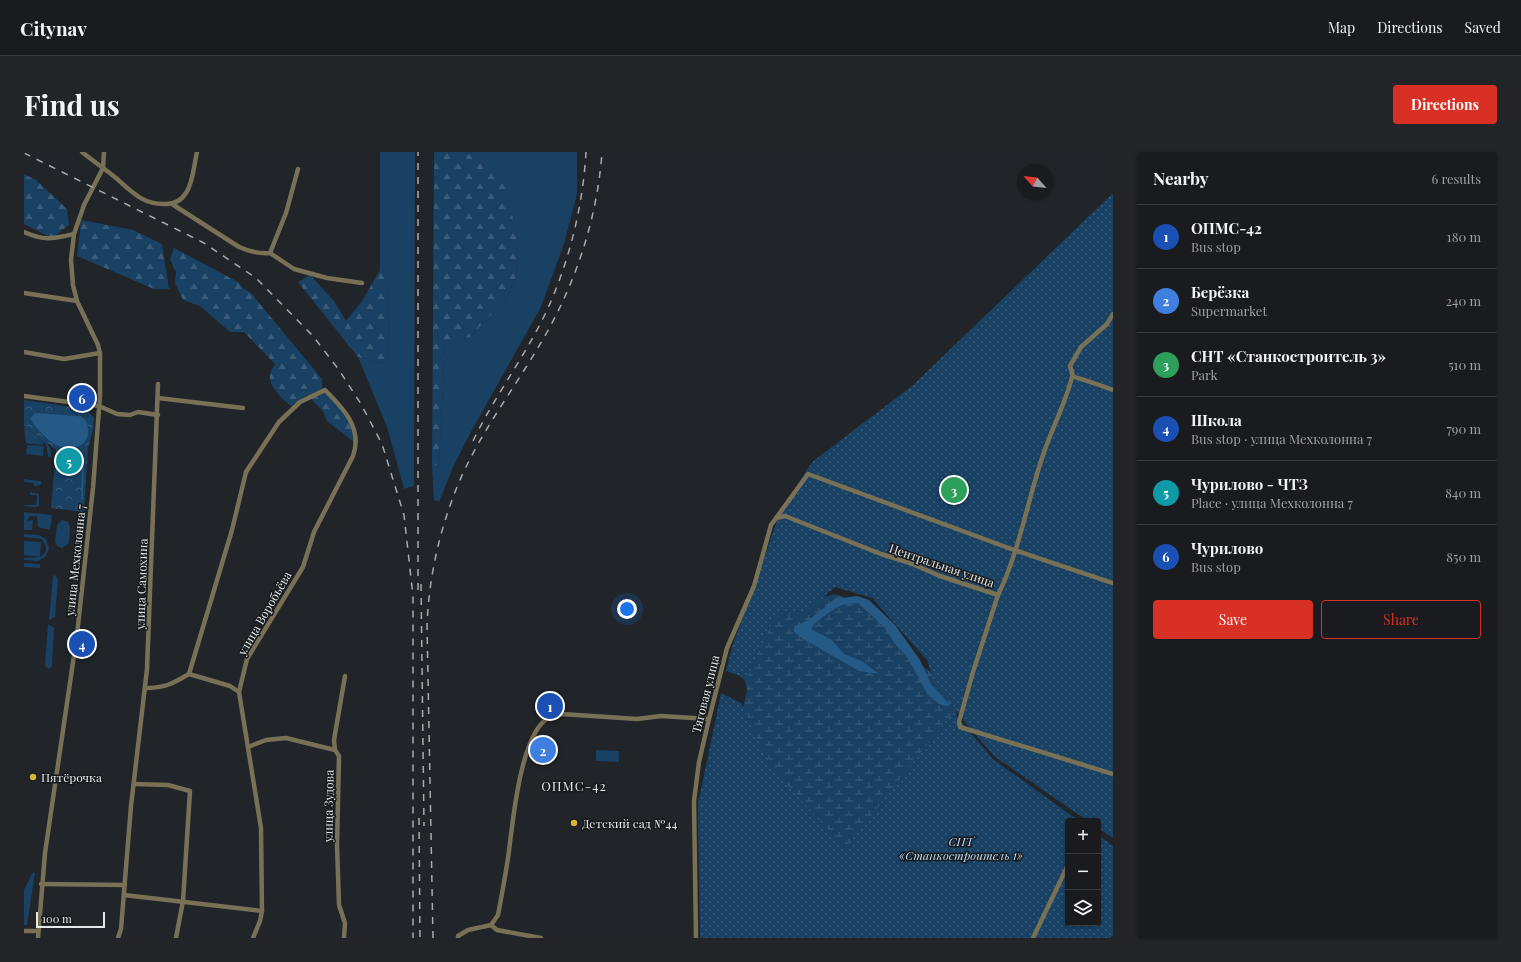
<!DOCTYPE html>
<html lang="en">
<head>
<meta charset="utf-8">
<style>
	body { margin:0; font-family:"Playfair Display",serif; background:#222427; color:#f1f3f6 }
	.controls { position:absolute; right:12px; bottom:12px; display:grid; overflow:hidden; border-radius:4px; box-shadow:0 1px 3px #0004 }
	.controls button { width:36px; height:36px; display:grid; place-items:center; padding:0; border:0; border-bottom:1px solid #37393c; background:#191b1e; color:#f1f3f6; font:20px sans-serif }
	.compass { position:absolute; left:993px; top:12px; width:36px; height:36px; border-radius:50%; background:#191b1e; box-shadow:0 1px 3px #0004; rotate:297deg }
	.scale { position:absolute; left:12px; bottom:10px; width:69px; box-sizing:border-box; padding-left:4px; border:2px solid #e5e8ea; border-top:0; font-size:11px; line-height:14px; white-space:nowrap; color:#e5e8ea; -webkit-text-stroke:3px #171b1e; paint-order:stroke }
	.you { position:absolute; left:603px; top:457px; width:14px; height:14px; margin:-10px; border:3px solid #fff; border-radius:50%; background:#1a73e8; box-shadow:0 0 0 6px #1a73e833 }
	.badge { display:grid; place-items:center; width:26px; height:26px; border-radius:50%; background:#d93025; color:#fff; font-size:13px; font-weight:700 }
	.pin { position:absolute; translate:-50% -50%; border:2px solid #fff; box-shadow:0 1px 4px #0006 }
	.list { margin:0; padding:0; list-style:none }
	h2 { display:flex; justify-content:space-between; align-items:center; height:52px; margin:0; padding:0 16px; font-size:17px }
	h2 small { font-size:13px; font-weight:400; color:#9fa1a4 }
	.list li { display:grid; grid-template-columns:26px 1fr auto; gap:12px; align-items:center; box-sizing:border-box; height:64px; padding:0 16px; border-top:1px solid #37393c }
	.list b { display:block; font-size:15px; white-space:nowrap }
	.list p { margin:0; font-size:13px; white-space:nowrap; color:#9fa1a4 }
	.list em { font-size:13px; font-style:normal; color:#9fa1a4 }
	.actions { display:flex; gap:8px; padding:12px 16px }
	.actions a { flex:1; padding:9px 0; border:1px solid #d93025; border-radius:4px; text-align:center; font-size:14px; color:#d93025 }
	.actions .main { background:#d93025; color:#fff }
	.icon { flex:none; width:22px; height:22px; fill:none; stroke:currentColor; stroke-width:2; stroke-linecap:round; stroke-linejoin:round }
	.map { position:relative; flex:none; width:1089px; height:786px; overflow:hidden; border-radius:4px }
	header { display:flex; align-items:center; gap:24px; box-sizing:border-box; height:56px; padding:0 20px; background:#191b1e; border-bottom:1px solid #37393c }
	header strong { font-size:19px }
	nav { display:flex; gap:22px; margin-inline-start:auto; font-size:14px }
	.intro { display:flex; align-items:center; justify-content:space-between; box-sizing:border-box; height:96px; padding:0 24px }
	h1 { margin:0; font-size:28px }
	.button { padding:10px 18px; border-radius:4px; background:#d93025; color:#fff; font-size:14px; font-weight:700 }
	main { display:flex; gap:24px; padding:0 24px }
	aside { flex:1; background:#191b1e; border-radius:4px; box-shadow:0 1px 3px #0004 }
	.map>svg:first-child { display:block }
</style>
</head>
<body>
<header>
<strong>Citynav</strong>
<nav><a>Map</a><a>Directions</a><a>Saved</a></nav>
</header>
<div class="intro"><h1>Find us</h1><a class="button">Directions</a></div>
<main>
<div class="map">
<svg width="1089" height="786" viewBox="0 0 1089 786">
	<defs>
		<pattern id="forest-firs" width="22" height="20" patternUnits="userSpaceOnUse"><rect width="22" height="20" fill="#194163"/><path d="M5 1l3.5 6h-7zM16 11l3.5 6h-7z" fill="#3a5c7a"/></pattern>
		<pattern id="wetland-marsh" width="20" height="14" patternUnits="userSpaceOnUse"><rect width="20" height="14" fill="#194163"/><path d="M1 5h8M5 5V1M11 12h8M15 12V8" fill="none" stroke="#3a5c7a"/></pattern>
		<pattern id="park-crowns" width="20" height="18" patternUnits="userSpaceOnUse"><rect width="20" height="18" fill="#194163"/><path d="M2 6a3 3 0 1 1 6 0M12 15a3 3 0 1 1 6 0" fill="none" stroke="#3a5c7a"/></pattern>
		<pattern id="garden-dots" width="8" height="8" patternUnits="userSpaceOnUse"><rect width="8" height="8" fill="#194163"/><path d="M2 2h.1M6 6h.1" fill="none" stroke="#3a5c7a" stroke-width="1.8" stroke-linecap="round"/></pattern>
	</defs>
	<rect width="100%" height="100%" fill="#212428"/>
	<!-- grass -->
	<g fill="#194163">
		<path d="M356 0H391L390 334 380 337 363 275 334 205 365 212 364 133 356 118Z"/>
		<path d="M442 0H553V42L540 92 517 155 448 278 430 313 415 350 410 348 408 315 415 312 421 192 446 185 483 146 492 124 494 89 463 15Z"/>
		<path d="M0 271C11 280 29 289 27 305H24L22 292 0 274Z"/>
		<path d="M3 293 20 294 19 304 2 302Z"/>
		<path d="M0 327 17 329V332L14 334H10V331L0 330Z"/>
		<path d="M6 340 15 342V354L12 355 0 354V353H12L13 343H6Z"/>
		<path d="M0 360 28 363 26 378 14 375 13 364H6L3 369 9 368 8 378H0Z"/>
		<path d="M38 368 44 370 46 375 45 391 38 396 33 394 31 389 33 373Z"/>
		<path d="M0 382 15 383 22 387 25 397 21 405 14 409 0 408V406L16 405C24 401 24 393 17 387L0 385Z"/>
		<path d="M0 389 17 390 16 405 0 403Z"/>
		<path d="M0 411 16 412V416L0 415Z"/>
		<path d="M29 423 32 424 34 428 31 465 25 468Z"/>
		<path d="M24 472 30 476 28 514 25 517 21 514Z"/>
		<path d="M572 598 595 599V610L572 609Z"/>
		<path d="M9 720 11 721 3 773H0V738Z"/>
	</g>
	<!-- forest -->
	<g fill="url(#forest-firs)">
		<path d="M410 0H442L463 15 481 32 494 89 492 124 483 146 446 185 421 192 415 312 408 315Z"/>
		<path d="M0 22 12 28 43 57 45 73 28 86 0 72Z"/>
		<path d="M57 68 109 78 138 92 145 137H130L53 104Z"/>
		<path d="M150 96 214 130 220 137 227 141 298 227V239C320 252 321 262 332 284L330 290 303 269 299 259 283 243 267 254C260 249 248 237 246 228 245 222 248 217 251 212L220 180H206L176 154 159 148 151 131 152 120 146 107Z"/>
		<path d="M356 118 364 132 365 212 334 205 274 130 286 123 310 149 322 169 338 149Z"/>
	</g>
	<!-- wetland -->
	<path fill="url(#wetland-marsh)" d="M811 442 838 452 849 461 889 507 912 524 931 547 933 564 925 600 920 637 806 709 715 574 723 538 721 528 716 525 710 513 733 471 757 455Z"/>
	<!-- park -->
	<g fill="url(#park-crowns)">
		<path d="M0 248 62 257 70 266 69 278 64 296 60 360 27 356 32 298 0 272Z"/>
		<path d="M0 274 19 290V293L2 291Z"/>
	</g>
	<!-- garden -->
	<g fill="url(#garden-dots)">
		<path d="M1089 41V686L1074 676V669H1064L971 605 943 573 909 526 903 508 848 446 811 435 780 462H752L723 526 702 519 708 495 753 369 752 366 788 310 888 234Z"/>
		<path d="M697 541 717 551 746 614 821 696 929 560 969 607 1055 669H1044V771H1074V683L1089 694V786H676L674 652Z"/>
	</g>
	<!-- water -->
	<g fill="#255986">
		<path d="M11 261 54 264 61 267C71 288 56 301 34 294 27 292 7 272 7 266Z"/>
		<path d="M833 444 845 448 871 473 896 508 907 532 926 553 921 554 915 552 904 543 883 505 871 492 860 475 834 451C829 452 825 451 821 452 813 454 790 470 787 477L808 488 820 502 838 509 855 522 835 519 779 487 770 480V475L786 467 811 447Z"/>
	</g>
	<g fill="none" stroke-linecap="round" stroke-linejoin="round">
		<!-- stream -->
		<g stroke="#255986" stroke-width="1.5">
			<path d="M58 347 59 310"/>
			<path d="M57 364V354"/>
		</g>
		<!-- minor -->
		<g stroke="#797156" stroke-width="4.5">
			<path d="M58 0C69 9 81 17 92 26 108 40 119 53 142 52 150 52 157 49 162 41 169 31 170 13 173 0"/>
			<path d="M148 52 215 95C226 100 234 102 246 101L262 61 274 17"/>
			<path d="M0 80C21 89 28 87 50 82"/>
			<path d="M246 101 270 117 303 126 338 131"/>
			<path d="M0 141 53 149"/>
			<path d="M0 200 40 207 76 201"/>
			<path d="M1049 224 1046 214 1057 195 1083 172 1089 162"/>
			<path d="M0 244 75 254 93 262 106 263 114 260 134 263"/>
			<path d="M134 246 219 256"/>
			<path d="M752 366 761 364 857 402 886 411 916 424 974 443C995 400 1003 351 1018 306 1027 278 1041 253 1048 225 1050 224 1084 236 1089 238"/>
			<path d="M974 443 949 520 935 570 936 575 1089 622"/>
			<path d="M165 522 206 534 215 540"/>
			<path d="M121 536C141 536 148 532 165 522L208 378 222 320 255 270 276 250 301 238C319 256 339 276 329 304L290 380 279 415 223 507 215 540 237 676 238 759 236 769 229 786"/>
			<path d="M224 595 242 588 262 586 311 598"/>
			<path d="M110 632 144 633 166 639 159 749 152 786"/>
			<path d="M17 732 101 733"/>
			<path d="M100 743 238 759"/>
			<path d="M467 773 473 778 517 786"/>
			<path d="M0 779H14"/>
			<path d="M14 786 21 701 53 483 69 336 76 244V201L74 193 53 149 49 133 47 108 50 82 60 53 79 16 80 0"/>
			<path d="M94 786 97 777 107 654 123 517 134 232"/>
			<path d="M320 786 321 771 315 753 313 693 315 604 311 598 310 588 321 524"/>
			<path d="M434 786V784L444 778 467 773 474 763C478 742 482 721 485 699 489 667 496 593 519 570 524 564 531 563 538 562L613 567 637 564 685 567"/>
			<path d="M672 786 670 649 675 610 685 567 703 496 730 434 747 373 784 322 990 398 1089 431"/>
			<path d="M1009 786 1044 713"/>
		</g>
		<!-- rail -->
		<g stroke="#a8abad" stroke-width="1.5" stroke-dasharray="7 7" stroke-linecap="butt">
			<path d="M0 1 180 91 232 126 289 184 315 218 337 252 358 292 380 363 389 444V786"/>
			<path d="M449 289C471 243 503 202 524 156 546 107 559 53 562 0"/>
			<path d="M397 432 400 674"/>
			<path d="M394 438V0"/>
			<path d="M395 666 396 786"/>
			<path d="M409 786 403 473C405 425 415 380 433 335 453 286 485 244 512 199 549 139 573 71 578 0"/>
		</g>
	</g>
	<!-- markers -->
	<g fill="#d7b434" stroke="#171b1e" stroke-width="1.5">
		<circle cx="9" cy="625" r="4"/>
		<circle cx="550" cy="671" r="4"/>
	</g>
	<g text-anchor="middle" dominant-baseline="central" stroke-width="3" stroke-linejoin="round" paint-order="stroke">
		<!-- street labels -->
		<g font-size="12" fill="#e5e8ea" stroke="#171b1e">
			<text transform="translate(51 408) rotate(-84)">улица Мехколонна 7</text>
			<text transform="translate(918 413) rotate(19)">Центральная улица</text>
			<text transform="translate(117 432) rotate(-88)">улица Самохина</text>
			<text transform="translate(240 461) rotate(-60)">улица Воробьёва</text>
			<text transform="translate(681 542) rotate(-76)">Тяговая улица</text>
			<text transform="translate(304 654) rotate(-89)">улица Зудова</text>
		</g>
		<!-- poi labels -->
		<g font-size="12" fill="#e5e8ea" stroke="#171b1e" text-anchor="start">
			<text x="17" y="625">Пятёрочка</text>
			<text x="558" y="671">Детский сад №44</text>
		</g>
		<!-- park labels -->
		<g font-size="12" font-style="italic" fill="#bdd9f5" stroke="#171b1e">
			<text x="937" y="689">СНТ<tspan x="937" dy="14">«Станкостроитель 1»</tspan></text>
		</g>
		<!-- neighbourhood labels -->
		<g font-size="13" letter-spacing="1" fill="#e5e8ea" stroke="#171b1e">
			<text x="550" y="633">ОПМС-42</text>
		</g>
	</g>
</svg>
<div class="controls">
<button>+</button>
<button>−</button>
<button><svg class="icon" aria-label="layers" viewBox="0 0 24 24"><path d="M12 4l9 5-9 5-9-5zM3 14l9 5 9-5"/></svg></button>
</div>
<svg class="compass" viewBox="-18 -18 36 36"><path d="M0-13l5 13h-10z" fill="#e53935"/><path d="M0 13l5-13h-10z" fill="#9fa1a4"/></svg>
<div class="scale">100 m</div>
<div class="you"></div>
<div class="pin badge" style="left:526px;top:554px;background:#1a4fb4">1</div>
<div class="pin badge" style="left:519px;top:598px;background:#3f7fe0">2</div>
<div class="pin badge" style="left:930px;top:338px;background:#2e9e5b">3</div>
<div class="pin badge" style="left:58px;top:492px;background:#1a4fb4">4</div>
<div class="pin badge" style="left:45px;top:309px;background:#0f9aa8">5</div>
<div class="pin badge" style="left:58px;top:246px;background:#1a4fb4">6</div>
</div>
<aside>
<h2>Nearby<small>6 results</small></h2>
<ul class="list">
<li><span class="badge" style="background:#1a4fb4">1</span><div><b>ОПМС-42</b><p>Bus stop</p></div><em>180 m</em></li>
<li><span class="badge" style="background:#3f7fe0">2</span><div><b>Берёзка</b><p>Supermarket</p></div><em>240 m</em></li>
<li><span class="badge" style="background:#2e9e5b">3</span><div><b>СНТ «Станкостроитель 3»</b><p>Park</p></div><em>510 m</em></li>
<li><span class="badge" style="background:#1a4fb4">4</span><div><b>Школа</b><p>Bus stop · улица Мехколонна 7</p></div><em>790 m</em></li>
<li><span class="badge" style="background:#0f9aa8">5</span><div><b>Чурилово - ЧТЗ</b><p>Place · улица Мехколонна 7</p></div><em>840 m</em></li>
<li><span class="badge" style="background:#1a4fb4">6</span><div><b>Чурилово</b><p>Bus stop</p></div><em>850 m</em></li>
</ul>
<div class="actions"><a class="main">Save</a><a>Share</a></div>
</aside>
</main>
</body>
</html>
